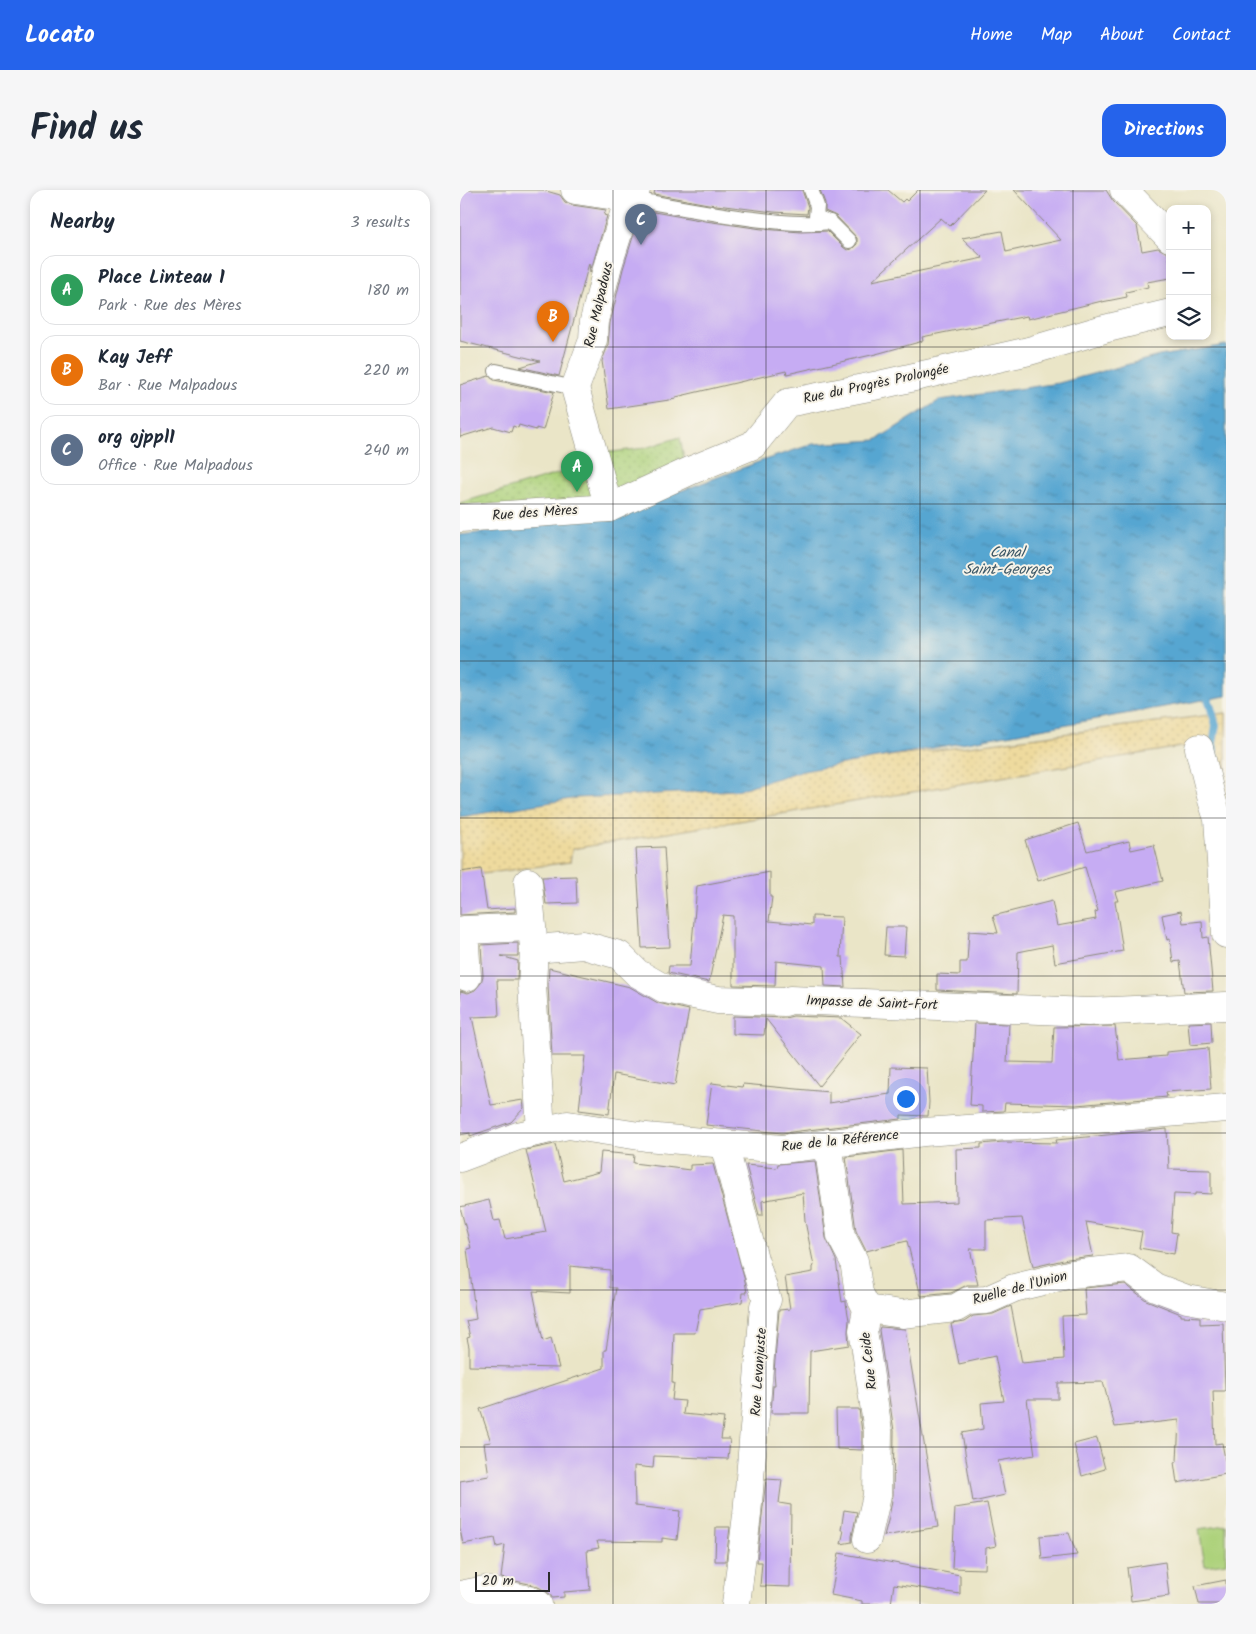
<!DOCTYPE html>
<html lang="en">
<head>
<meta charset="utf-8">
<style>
	body { margin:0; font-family:Kalam,sans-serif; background:#f6f6f7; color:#1f2937 }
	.controls { position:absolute; right:15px; top:15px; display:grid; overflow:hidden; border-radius:10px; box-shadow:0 2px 8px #0003 }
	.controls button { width:45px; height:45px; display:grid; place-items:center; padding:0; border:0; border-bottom:1px solid #e0e1e3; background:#fff; color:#1f2937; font:25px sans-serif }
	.scale { position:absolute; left:15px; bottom:12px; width:75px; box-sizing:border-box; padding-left:5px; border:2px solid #2b2b2b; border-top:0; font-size:14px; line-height:18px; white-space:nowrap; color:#2b2b2b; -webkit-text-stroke:4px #f7f3e8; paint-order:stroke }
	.you { position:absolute; left:445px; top:908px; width:18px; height:18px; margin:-12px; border:4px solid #fff; border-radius:50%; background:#1a73e8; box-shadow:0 0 0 8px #1a73e833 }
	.badge { display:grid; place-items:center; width:32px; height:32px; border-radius:50%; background:#2563eb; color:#fff; font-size:16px; font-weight:700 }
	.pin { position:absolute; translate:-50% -41px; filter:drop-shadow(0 1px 2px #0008) }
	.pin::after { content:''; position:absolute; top:26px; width:18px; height:15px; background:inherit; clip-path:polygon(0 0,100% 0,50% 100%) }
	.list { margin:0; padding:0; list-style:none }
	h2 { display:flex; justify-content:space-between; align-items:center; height:65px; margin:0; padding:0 20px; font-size:21px }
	h2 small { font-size:16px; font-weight:400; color:#747a83 }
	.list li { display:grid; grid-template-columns:32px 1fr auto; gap:15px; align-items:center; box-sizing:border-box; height:70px; margin:0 10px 10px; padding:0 10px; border:1px solid #e0e1e3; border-radius:15px }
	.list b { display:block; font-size:19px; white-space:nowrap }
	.list p { margin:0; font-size:16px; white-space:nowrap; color:#747a83 }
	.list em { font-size:16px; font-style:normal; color:#747a83 }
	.icon { flex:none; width:28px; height:28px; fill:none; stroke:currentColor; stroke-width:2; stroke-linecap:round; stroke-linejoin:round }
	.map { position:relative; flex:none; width:766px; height:1414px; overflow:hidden; border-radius:15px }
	header { display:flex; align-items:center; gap:30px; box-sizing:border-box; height:70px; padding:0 25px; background:#2563eb; color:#fff }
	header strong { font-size:24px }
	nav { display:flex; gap:28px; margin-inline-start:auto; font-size:18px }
	.intro { display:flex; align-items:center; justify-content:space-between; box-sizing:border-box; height:120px; padding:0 30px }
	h1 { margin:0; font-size:35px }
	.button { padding:12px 22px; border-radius:15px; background:#2563eb; color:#fff; font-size:18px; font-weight:700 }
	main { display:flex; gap:30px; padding:0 30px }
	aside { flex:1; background:#fff; border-radius:15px; box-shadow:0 2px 8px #0003 }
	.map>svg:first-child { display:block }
</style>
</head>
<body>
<header>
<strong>Locato</strong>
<nav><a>Home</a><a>Map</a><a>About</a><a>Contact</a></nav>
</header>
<div class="intro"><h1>Find us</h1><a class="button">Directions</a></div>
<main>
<aside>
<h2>Nearby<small>3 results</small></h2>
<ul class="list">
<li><span class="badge" style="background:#2e9e5b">A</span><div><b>Place Linteau 1</b><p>Park · Rue des Mères</p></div><em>180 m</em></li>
<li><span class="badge" style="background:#e8710a">B</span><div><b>Kay Jeff</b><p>Bar · Rue Malpadous</p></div><em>220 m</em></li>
<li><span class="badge" style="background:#5c6f8a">C</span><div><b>org ojppl1</b><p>Office · Rue Malpadous</p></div><em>240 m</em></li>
</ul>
</aside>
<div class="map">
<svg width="766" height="1414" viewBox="0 0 766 1414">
	<defs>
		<pattern id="grass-dots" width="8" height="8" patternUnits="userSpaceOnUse" patternTransform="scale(1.25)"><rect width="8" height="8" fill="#add27c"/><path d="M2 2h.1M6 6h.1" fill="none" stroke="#95b46b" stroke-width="1.8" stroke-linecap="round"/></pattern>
		<pattern id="sand-dots" width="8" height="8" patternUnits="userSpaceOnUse" patternTransform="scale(1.25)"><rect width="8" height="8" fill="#eeda9e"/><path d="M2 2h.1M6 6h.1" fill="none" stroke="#cb8" stroke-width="1.8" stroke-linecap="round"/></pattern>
		<pattern id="water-ripples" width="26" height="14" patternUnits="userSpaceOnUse" patternTransform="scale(1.25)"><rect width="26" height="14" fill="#57a6d1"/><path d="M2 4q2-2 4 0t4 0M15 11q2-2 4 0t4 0" fill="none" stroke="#4887aa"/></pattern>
	</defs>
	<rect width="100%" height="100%" fill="#f7f3e8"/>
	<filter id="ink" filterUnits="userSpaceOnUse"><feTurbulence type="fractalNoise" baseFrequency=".02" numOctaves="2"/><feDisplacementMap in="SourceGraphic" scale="10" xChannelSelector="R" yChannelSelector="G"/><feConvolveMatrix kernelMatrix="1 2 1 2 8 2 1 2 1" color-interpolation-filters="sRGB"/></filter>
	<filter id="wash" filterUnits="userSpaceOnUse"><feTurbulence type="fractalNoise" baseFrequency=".0096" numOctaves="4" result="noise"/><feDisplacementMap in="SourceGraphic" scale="20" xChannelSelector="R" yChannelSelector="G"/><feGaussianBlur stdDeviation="1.12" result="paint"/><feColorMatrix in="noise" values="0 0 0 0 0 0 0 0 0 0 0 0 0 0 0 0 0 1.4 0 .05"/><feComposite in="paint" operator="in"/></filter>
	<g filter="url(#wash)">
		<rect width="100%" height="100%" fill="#eae5c7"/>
		<!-- grass -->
		<path fill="url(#grass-dots)" stroke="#6c7e54" d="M220 247 228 291 0 339V313L127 275V265L185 258Z"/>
		<!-- sand -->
		<path fill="url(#sand-dots)" stroke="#8c8264" d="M766 523V579L734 582 727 556 112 659 110 672 0 687V621Z"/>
		<!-- garden -->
		<path fill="#add27c" stroke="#6c7e54" d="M766 1335V1373L745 1376 739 1339Z"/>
		<!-- water -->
		<path fill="url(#water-ripples)" stroke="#41687e" d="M766 155V506L338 582 277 600 117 608 0 627V345L81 336 223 300 301 271 353 254 416 250 480 210 599 193 699 166Z"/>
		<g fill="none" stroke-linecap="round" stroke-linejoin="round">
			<!-- stream -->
			<path stroke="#57a6d1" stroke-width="8" d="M748 508 756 535 753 554 757 577"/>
		</g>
		<g id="blocks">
			<!-- building -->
			<g fill="#c6acf3">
				<path d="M0 0H83L100 5 105 12 112 15 146 20 144 25 147 26 130 83 129 73 99 186 60 177 80 171 0 151Z"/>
				<path d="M195 0H342L348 17 347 24 314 22 248 14 194 4Z"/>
				<path d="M360 0H428L442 12 445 9 447 11 458 0H525L490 36 481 28 412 91 523 68 502 48 542 41 546 62 601 50 554 0H646L653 11 677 36 682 61 698 58 708 63 710 74V88L687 92 688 97 666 102 667 107 642 112V111L568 129 567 126 462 147 463 151 416 164 327 184 326 181 216 207V209L149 219 142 171 148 155 150 133 163 79 177 34 183 36 188 21 245 31 302 39 341 42 367 41 383 57 387 60 392 59 397 54V48L376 26 365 21V13Z"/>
				<path d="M29 186 34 190 94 202 83 240 76 238V240L59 235 58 238 53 236 51 242 33 237 0 247V195Z"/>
				<path d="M618 633 627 661 669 651 671 660 694 655 703 691 655 702 658 711H655L663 761 595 773 592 755 558 762 557 804 477 800V784L500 785V772H507L509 741 538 743 533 726 592 711 597 736 636 729 635 722 638 721 625 677 578 691 565 650Z"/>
				<path d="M204 657 210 757 182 758 176 658Z"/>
				<path d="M21 679 27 720 55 718V722L0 725V682Z"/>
				<path d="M310 682V707H312L309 731 352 735V726L382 727 380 767H383L385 797 365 796 364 776 316 771 315 796 273 795V726L263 725 249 792 208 783 209 776H230L237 696Z"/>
				<path d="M116 686 117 713 86 714 82 687Z"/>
				<path d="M721 721 723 733 742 731 743 748 748 747 753 801 724 802 720 771 713 772 710 749 707 750 702 725Z"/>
				<path d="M426 737H446L444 766 424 765Z"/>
				<path d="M58 753V766H41L58 771 57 790H37L39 826 12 827 31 915 63 910 64 918 51 932 10 946V943L0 945V801L8 803 15 800 21 793 23 786 21 755Z"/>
				<path d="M89 778 170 797 198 813 229 820 215 895 154 884 149 924 119 920 125 866H92L88 795Z"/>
				<path d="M273 826 325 828 333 826 381 828 401 844 359 896 306 829 304 845 273 844Z"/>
				<path d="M751 832 752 853 730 855 728 833Z"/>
				<path d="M515 833 549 834 547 872 592 873 594 837 655 836 659 870 706 866V862L748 858 751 899 706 902 707 907 616 915 545 913 544 921 522 922V916L510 915Z"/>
				<path d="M431 877 467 878 469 912 468 926 441 925V929L322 943 246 935 252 893 282 897 283 894 369 902V913L430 904Z"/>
				<path d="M707 939 709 979 751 980V1004L735 1003V1005L714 1004 711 1042 717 1043 714 1064 679 1058 682 1042 626 1032 633 1066 608 1069 573 1077 562 1028 526 1030V1059H510L518 1095H507L491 1103 461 1106 447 1051 406 1061 396 1041 386 967 442 960 444 1014 497 1012 496 959 521 958V954L543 952 597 953 596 950Z"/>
				<path d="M95 954 104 991 139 982 141 962 174 965 173 973 230 980V975L253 974 285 1091 287 1103H283L282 1112 240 1119 235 1143H214L212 1193H214L212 1210 225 1211 223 1224 264 1228 261 1249H270L268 1269 194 1266 193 1278 174 1276 175 1316 220 1321 217 1350 202 1348V1352L137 1351 139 1358 127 1360 130 1400 104 1402V1407L92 1408 90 1404 84 1400 74 1395 41 1388 45 1355 37 1357 35 1348 3 1354 0 1339V1291L29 1286 24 1253 31 1252 20 1219 144 1178V1160H146L156 1098H150V1080L110 1076V1103L73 1101 83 1151 91 1148 99 1178 9 1176V1157L7 1148 10 1147 6 1131 16 1129 7 1059 11 1058 0 1017 29 1010 34 1031 40 1030 45 1049 86 1042 66 960Z"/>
				<path d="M355 971 366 1048 376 1070 382 1112 386 1111V1113L389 1130 388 1142 389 1155 350 1161 349 1223H311L313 1195H315L314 1182 319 1120 330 1119 325 1087 353 1082V1077L354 1076 345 1031 343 1003 302 1011 303 1025H299L286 975 317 978 318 974Z"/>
				<path d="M665 1094 686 1110 721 1124V1126L740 1127V1134L763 1133 765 1200 764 1201H753L755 1254 762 1253 766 1274V1284L717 1293 714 1272 717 1271 719 1230 655 1237 643 1192 598 1193V1209H567L575 1265 538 1271 545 1305 513 1312 502 1243 523 1239 521 1213 544 1211 535 1166 499 1174 491 1134 504 1132 513 1126 533 1124 551 1116 562 1173 604 1169 602 1126 626 1125 624 1098Z"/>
				<path d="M420 1137 445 1139 478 1337 424 1346 429 1327 433 1305 434 1241 419 1140Z"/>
				<path d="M376 1219H399L402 1242V1260L377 1259Z"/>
				<path d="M637 1248 645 1279 622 1286 614 1254Z"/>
				<path d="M306 1289 322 1290 319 1313 331 1315 330 1397 300 1396 302 1372H297Z"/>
				<path d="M527 1313 536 1356 526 1358 525 1379 492 1378 495 1318Z"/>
				<path d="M384 1320 397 1322 392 1346V1352L381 1354 384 1340H381Z"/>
				<path d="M256 1337H270L266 1371H255Z"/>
				<path d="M609 1343 617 1365 582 1369 580 1346Z"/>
				<path d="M379 1363 500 1385V1404L434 1394 431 1414H402V1411L371 1405Z"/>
				<path d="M705 1372 709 1406 671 1411 667 1378Z"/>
				<path d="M766 1390V1414H739L735 1396Z"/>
			</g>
		</g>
	</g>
	<g filter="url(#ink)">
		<use href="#blocks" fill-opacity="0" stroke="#8a8879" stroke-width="1"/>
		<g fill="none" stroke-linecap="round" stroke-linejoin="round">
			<defs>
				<g id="lane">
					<path d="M351 0 357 16 356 27 369 32"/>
					<path d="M169 8C210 16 252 24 294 29 319 32 345 35 370 32L389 51"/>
					<path d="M36 181 115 198"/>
				</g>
				<g id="street">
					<path d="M115 0 169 8"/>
					<path d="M664 0 710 48"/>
					<path d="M149 318 115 198 133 150 134 131 148 75 169 8 176 0"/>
					<path d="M0 328 149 318 232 280 293 255 327 213 419 195 569 161 644 139 710 123"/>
					<path d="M739 558 752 610 758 629 766 744"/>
					<path d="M68 692 74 759 72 795 81 941"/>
					<path d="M74 759 123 755 159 765 177 783 205 799 258 810 325 812 330 810 628 822 766 816"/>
					<path d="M7 787 4 740 71 737"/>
					<path d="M368 953 381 1046 394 1071 399 1103 407 1119 403 1140 418 1241 417 1305 407 1349"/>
					<path d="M264 954 294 1069 307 1110 304 1116 287 1325 276 1414"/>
					<path d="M0 968 58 946 108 935 186 947 322 959 464 942 565 935 766 918"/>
					<path d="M407 1119 442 1124 496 1118 508 1111 527 1110 554 1098 612 1084 669 1078 695 1097 727 1109 766 1116"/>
					<path d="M0 1405 25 1400 68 1410 78 1414"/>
				</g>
			</defs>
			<!-- lane casing -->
			<use href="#lane" stroke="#8a8879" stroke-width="16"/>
			<!-- street casing -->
			<use href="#street" stroke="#8a8879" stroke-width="29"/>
			<!-- lane -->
			<use href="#lane" stroke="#fff" stroke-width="14"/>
			<!-- street -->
			<use href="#street" stroke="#fff" stroke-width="28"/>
		</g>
	</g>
	<!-- grid -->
	<path fill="none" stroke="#2b2b2b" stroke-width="1" stroke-opacity="0.55" d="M153 0V1414M306 0V1414M460 0V1414M613 0V1414M0 157H766M0 314H766M0 471H766M0 628H766M0 786H766M0 943H766M0 1100H766M0 1257H766"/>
	<g text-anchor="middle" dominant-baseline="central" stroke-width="4" stroke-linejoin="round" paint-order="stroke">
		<!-- street labels -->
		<g font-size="14" fill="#2b2b2b" stroke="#f7f3e8">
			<text transform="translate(139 115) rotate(-77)">Rue Malpadous</text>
			<text transform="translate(416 194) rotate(-12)">Rue du Progrès Prolongée</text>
			<text transform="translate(75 323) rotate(-4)">Rue des Mères</text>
			<text transform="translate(412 813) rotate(2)">Impasse de Saint-Fort</text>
			<text transform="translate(380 951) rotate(-6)">Rue de la Référence</text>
			<text transform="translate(560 1098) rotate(-15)">Ruelle de l'Union</text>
			<text transform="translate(409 1171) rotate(-97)">Rue Ceide</text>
			<text transform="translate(299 1182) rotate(-86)">Rue Levanjuste</text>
		</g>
		<!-- water labels -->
		<g font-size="15" font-style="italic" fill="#3a5665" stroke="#f7f3e8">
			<text x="547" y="363">Canal<tspan x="547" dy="17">Saint-Georges</tspan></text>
		</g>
	</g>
</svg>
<div class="controls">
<button>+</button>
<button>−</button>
<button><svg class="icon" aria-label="layers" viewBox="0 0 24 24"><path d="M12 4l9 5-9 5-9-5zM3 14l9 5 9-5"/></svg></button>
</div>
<div class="scale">20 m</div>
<div class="you"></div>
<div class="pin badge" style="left:117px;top:302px;background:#2e9e5b">A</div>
<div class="pin badge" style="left:93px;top:152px;background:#e8710a">B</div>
<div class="pin badge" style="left:181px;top:55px;background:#5c6f8a">C</div>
</div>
</main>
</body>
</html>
